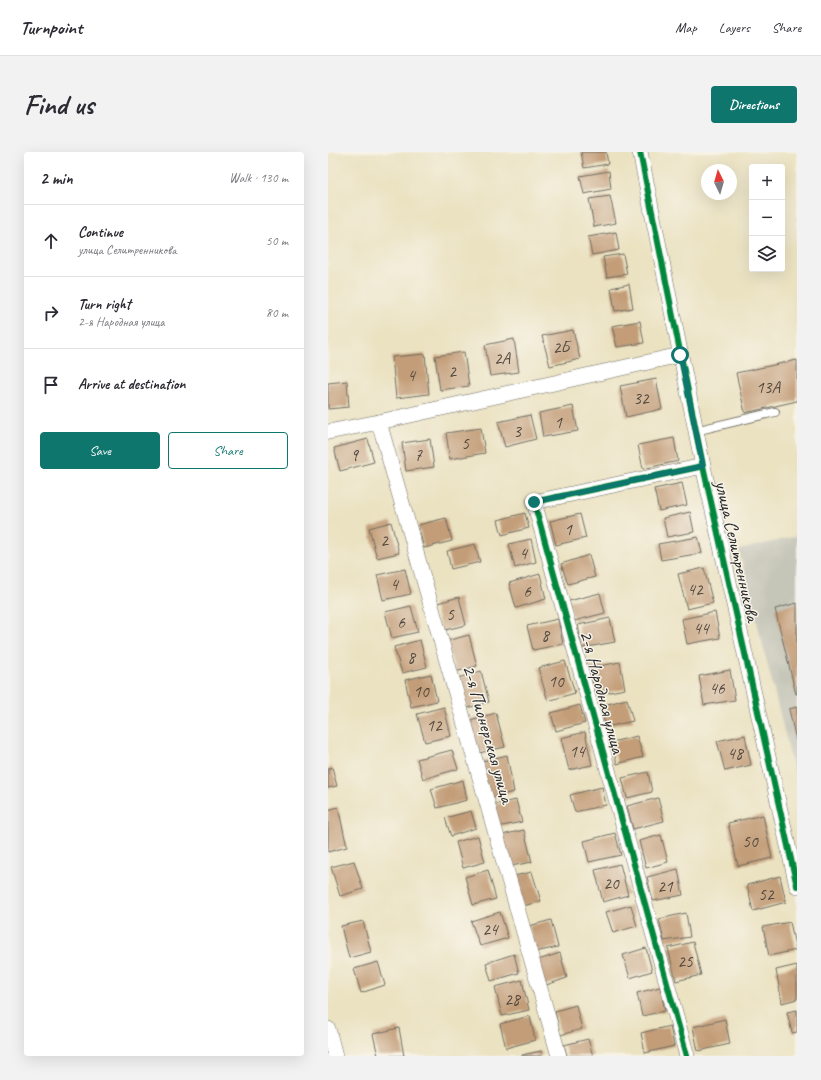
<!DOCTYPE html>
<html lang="en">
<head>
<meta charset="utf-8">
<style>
	body { margin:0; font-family:Caveat,sans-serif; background:#f2f2f3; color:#2b2b33 }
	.controls { position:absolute; right:12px; top:12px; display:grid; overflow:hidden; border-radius:4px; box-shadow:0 4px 16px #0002 }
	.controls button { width:36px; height:36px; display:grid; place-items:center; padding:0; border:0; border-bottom:1px solid #e1e1e2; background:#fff; color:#2b2b33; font:20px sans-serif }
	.compass { position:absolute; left:373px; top:12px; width:36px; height:36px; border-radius:50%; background:#fff; box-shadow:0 4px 16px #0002; rotate:355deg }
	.stop { position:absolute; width:12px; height:12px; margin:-9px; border:3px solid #0f766e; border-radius:50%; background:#fff }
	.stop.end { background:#0f766e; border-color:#fff; box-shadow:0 1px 4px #0008 }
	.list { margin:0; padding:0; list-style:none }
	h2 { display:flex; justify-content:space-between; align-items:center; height:52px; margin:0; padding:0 16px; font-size:17px }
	h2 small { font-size:13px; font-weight:400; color:#7c7c81 }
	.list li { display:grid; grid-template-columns:26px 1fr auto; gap:12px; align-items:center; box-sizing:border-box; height:72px; padding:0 16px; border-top:1px solid #e1e1e2 }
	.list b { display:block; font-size:15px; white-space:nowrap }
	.list p { margin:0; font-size:13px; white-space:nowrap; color:#7c7c81 }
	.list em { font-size:13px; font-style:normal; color:#7c7c81 }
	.actions { display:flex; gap:8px; padding:12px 16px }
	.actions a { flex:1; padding:9px 0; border:1px solid #0f766e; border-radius:4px; text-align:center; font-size:14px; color:#0f766e }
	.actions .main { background:#0f766e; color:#fff }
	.icon { flex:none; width:22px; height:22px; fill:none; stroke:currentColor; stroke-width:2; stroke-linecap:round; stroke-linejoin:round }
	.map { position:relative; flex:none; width:469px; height:904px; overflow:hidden; border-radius:4px }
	header { display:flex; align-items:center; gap:24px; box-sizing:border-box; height:56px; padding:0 20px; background:#fff; border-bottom:1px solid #e1e1e2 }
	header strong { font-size:19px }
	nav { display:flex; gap:22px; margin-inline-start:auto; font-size:14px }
	.intro { display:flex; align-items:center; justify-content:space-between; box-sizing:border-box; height:96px; padding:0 24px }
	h1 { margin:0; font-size:28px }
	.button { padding:10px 18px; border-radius:4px; background:#0f766e; color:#fff; font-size:14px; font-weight:700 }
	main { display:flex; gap:24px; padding:0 24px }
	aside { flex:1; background:#fff; border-radius:4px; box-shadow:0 4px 16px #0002 }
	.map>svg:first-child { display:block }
</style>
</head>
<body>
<header>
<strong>Turnpoint</strong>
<nav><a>Map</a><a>Layers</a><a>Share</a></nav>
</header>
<div class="intro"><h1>Find us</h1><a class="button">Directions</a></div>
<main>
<aside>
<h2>2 min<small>Walk · 130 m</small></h2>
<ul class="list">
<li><svg class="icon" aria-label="ahead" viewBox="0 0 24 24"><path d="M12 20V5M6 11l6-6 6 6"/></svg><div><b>Continue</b><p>улица Селитренникова</p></div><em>50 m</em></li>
<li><svg class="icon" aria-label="right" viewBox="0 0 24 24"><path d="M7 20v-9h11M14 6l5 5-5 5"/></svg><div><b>Turn right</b><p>2-я Народная улица</p></div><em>80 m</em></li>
<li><svg class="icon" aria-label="arrive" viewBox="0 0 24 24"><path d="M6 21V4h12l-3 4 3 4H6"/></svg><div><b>Arrive at destination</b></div></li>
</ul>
<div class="actions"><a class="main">Save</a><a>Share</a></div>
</aside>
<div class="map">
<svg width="469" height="904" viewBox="0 0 469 904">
	<rect width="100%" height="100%" fill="#f7f3e8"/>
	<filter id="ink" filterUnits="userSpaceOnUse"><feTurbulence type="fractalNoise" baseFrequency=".025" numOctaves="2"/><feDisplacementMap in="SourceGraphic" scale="8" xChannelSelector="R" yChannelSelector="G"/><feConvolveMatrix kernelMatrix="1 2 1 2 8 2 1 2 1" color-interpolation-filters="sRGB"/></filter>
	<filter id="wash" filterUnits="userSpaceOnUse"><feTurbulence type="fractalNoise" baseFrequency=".012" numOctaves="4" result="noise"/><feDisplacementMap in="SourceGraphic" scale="16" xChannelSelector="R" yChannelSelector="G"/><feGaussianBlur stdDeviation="0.9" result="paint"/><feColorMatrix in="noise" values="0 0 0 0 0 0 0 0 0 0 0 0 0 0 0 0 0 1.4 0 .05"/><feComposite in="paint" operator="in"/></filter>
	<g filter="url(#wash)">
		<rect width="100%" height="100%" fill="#ebe2c1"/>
		<!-- industrial -->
		<path fill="#c5c5b8" d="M469 384V631L411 398Z"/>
		<g id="blocks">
			<!-- building -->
			<g fill="#c39d78">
				<path d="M253 0H278L280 12 256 16Z"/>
				<path d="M281 19 283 37 256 42 252 24Z"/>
				<path d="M282 44 288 71 266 75 261 47Z"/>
				<path d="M288 80 291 98 264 103 260 85Z"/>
				<path d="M295 102 299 122 279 125 275 105Z"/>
				<path d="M301 132 305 156 287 159 283 136Z"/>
				<path d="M312 169 316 191 289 195 284 174Z"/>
				<path d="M245 178 252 207 222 214 214 184Z"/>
				<path d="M186 187 191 220 162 224 157 193Z"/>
				<path d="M136 200 141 234 112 238 107 204Z"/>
				<path d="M97 202 101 242 68 246 64 205Z"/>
				<path d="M469 208V249L417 261 408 221Z"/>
				<path d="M328 227 334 257 298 265 292 234Z"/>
				<path d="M19 229 21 255 0 257V231Z"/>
				<path d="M245 254 250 279 215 285 211 261Z"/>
				<path d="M202 263 208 287 177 295 170 270Z"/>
				<path d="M153 276 157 301 122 307 118 281Z"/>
				<path d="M346 286 350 309 315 317 310 293Z"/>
				<path d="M40 287 46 310 12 319 6 296Z"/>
				<path d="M102 287 106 315 78 319 74 291Z"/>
				<path d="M354 331 359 353 331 359 326 337Z"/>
				<path d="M362 360 366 380 339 385 335 366Z"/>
				<path d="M197 361 201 376 174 383 170 368Z"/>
				<path d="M252 362 258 386 228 393 222 369Z"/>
				<path d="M118 366 124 389 96 396 90 373Z"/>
				<path d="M63 370 71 401 49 406 41 376Z"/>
				<path d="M370 385 374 401 333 408 330 392Z"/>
				<path d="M203 387 208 410 187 416 181 392Z"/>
				<path d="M147 392 152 410 123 417 119 399Z"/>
				<path d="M261 403 267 425 240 432 233 412Z"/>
				<path d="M376 416 385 451 359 457 350 422Z"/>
				<path d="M77 417 83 442 55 448 49 423Z"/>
				<path d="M212 422 218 447 188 456 181 431Z"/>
				<path d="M272 441 277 461 246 469 241 449Z"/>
				<path d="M131 445 138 473 113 479 106 452Z"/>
				<path d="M469 451V542H468L447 457Z"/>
				<path d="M83 454 90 480 64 486 57 460Z"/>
				<path d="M387 460 392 486 359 492 354 467Z"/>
				<path d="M282 466 287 490 254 496 250 473Z"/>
				<path d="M230 467 235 492 205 498 199 474Z"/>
				<path d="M141 483 149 514 127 520 118 489Z"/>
				<path d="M92 488 99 515 74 521 66 495Z"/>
				<path d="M237 509 247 541 220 549 210 516Z"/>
				<path d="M292 510 297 537 267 543 261 516Z"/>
				<path d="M402 518 407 548 376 553 371 524Z"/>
				<path d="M153 519 161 550 139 556 130 526Z"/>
				<path d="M103 522 109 549 83 555 77 528Z"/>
				<path d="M299 547 305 569 278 575 272 554Z"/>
				<path d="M252 553 257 571 228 579 223 561Z"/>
				<path d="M116 555 123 584 97 590 89 562Z"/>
				<path d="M469 555V587L468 588 461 557Z"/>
				<path d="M168 561 177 595 147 602 138 569Z"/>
				<path d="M257 580 264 613 241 618 233 586Z"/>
				<path d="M417 583 423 613 397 619 389 589Z"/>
				<path d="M309 584 315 605 289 612 284 590Z"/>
				<path d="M124 598 130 617 95 627 89 607Z"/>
				<path d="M179 603 186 640 158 646 151 610Z"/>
				<path d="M4 615 9 634 0 636V617Z"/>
				<path d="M320 620 324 640 299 646 294 626Z"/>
				<path d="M135 628 139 648 109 656 103 637Z"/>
				<path d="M274 635 278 653 247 660 242 643Z"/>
				<path d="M330 646 336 669 305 677 299 654Z"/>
				<path d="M188 648 194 670 169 675 164 653Z"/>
				<path d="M10 655 19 695 0 700V658Z"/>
				<path d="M143 659 148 676 123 684 117 666Z"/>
				<path d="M435 663 444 706 410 714 400 671Z"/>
				<path d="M196 678 204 710 183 714 174 683Z"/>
				<path d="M287 681 293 703 261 710 256 689Z"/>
				<path d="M333 683 340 710 318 716 311 689Z"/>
				<path d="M150 684 157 710 135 716 128 690Z"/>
				<path d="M26 709 35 737 12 744 3 715Z"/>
				<path d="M292 712 300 743 275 750 267 718Z"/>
				<path d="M350 717 355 743 325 749 319 725Z"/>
				<path d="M160 718 168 747 145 753 137 725Z"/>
				<path d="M204 720 213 749 195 754 186 724Z"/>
				<path d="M452 724 458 750 425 759 419 733Z"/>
				<path d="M303 753 309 774 285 781 278 760Z"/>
				<path d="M172 760 180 786 152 794 143 769Z"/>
				<path d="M358 761 362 785 336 789 331 767Z"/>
				<path d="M223 768 230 795 207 800 201 774Z"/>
				<path d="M35 769 43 800 21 806 13 774Z"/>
				<path d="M462 770 468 798 441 804 435 775Z"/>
				<path d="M365 790 373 823 348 829 340 796Z"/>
				<path d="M318 796 324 819 302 826 295 803Z"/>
				<path d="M232 801 239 826 215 834 207 809Z"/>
				<path d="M186 802 191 821 163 829 158 811Z"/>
				<path d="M50 810 57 833 33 841 26 817Z"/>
				<path d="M469 813V847L454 851 448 818Z"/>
				<path d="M194 828 201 858 174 864 167 835Z"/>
				<path d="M332 835 337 859 314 864 309 841Z"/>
				<path d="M248 853 254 877 232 883 227 859Z"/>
				<path d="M469 858V880L464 881 459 860Z"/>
				<path d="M202 864 207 888 178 896 172 872Z"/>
				<path d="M397 867 402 892 370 899 365 875Z"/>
				<path d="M342 874 346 894 317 901 313 881Z"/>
				<path d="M71 876 76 904H50L45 882Z"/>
				<path d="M260 887 265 904H239L236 893Z"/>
				<path d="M213 899 214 904H194V903Z"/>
			</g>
		</g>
	</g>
	<g filter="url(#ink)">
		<use href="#blocks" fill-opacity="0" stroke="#6e6b60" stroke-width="1"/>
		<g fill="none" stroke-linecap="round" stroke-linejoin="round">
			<defs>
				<path id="lane" d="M367 279 447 260"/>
				<g id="street">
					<path d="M312 0 375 314 469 734"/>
					<path d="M51 270 231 904"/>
					<path d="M0 280 51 270 352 203"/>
					<path d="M0 877 7 904"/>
					<path d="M359 904 206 350 375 314"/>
				</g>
			</defs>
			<!-- lane casing -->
			<use href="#lane" stroke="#6e6b60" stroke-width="10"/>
			<!-- street casing -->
			<use href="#street" stroke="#6e6b60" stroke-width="16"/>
			<!-- lane -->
			<use href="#lane" stroke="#fff" stroke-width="8"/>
			<!-- street -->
			<use href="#street" stroke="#fff" stroke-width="15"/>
			<defs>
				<g id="cycleway">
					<path d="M312 0 375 314 469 734"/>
					<path d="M359 904 206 350 375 314"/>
				</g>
			</defs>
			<!-- cycleway casing -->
			<use href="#cycleway" stroke="#f7f3e8" stroke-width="8"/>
			<!-- cycleway -->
			<use href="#cycleway" stroke="#00873e" stroke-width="6"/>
		</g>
	</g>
	<g fill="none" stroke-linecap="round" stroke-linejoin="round" filter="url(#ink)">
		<!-- route -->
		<path stroke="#0f766e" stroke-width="5" d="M206 350 375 314 352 203"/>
	</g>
	<g text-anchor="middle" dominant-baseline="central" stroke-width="3" stroke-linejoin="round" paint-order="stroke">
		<!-- number labels -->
		<g font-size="17" fill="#51483e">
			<text x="233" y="195">2Б</text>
			<text x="174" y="206">2А</text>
			<text x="124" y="219">2</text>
			<text x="83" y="223">4</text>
			<text x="440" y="235">13А</text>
			<text x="313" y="246">32</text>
			<text x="230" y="270">1</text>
			<text x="189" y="279">3</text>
			<text x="137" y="291">5</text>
			<text x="26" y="303">9</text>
			<text x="90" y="303">7</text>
			<text x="240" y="377">1</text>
			<text x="56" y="388">2</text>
			<text x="195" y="401">4</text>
			<text x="66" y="432">4</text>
			<text x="367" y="437">42</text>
			<text x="199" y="439">6</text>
			<text x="122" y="462">5</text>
			<text x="73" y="470">6</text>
			<text x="373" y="476">44</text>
			<text x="217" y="483">8</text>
			<text x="83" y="505">8</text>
			<text x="228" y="529">10</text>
			<text x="389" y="536">46</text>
			<text x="93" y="539">10</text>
			<text x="106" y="573">12</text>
			<text x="249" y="599">14</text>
			<text x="407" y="601">48</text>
			<text x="422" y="689">50</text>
			<text x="283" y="731">20</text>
			<text x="337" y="734">21</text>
			<text x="438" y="742">52</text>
			<text x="162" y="777">24</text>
			<text x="357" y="809">25</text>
			<text x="184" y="847">28</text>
		</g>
		<!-- street labels -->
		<g font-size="19" fill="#2b2b2b" stroke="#f7f3e8">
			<text transform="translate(409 399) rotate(77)">улица Селитренникова</text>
			<text transform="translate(274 540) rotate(75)">2-я Народная улица</text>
			<text transform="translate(160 582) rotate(74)">2-я Пионерская улица</text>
		</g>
	</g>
</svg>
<div class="controls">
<button>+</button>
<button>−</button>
<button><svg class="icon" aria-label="layers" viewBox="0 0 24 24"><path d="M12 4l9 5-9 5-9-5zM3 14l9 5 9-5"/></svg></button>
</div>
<svg class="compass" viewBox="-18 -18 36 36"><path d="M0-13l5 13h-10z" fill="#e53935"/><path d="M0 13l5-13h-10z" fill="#7c7c81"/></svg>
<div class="stop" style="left:352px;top:203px"></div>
<div class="stop end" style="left:206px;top:350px"></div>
</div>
</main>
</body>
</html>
